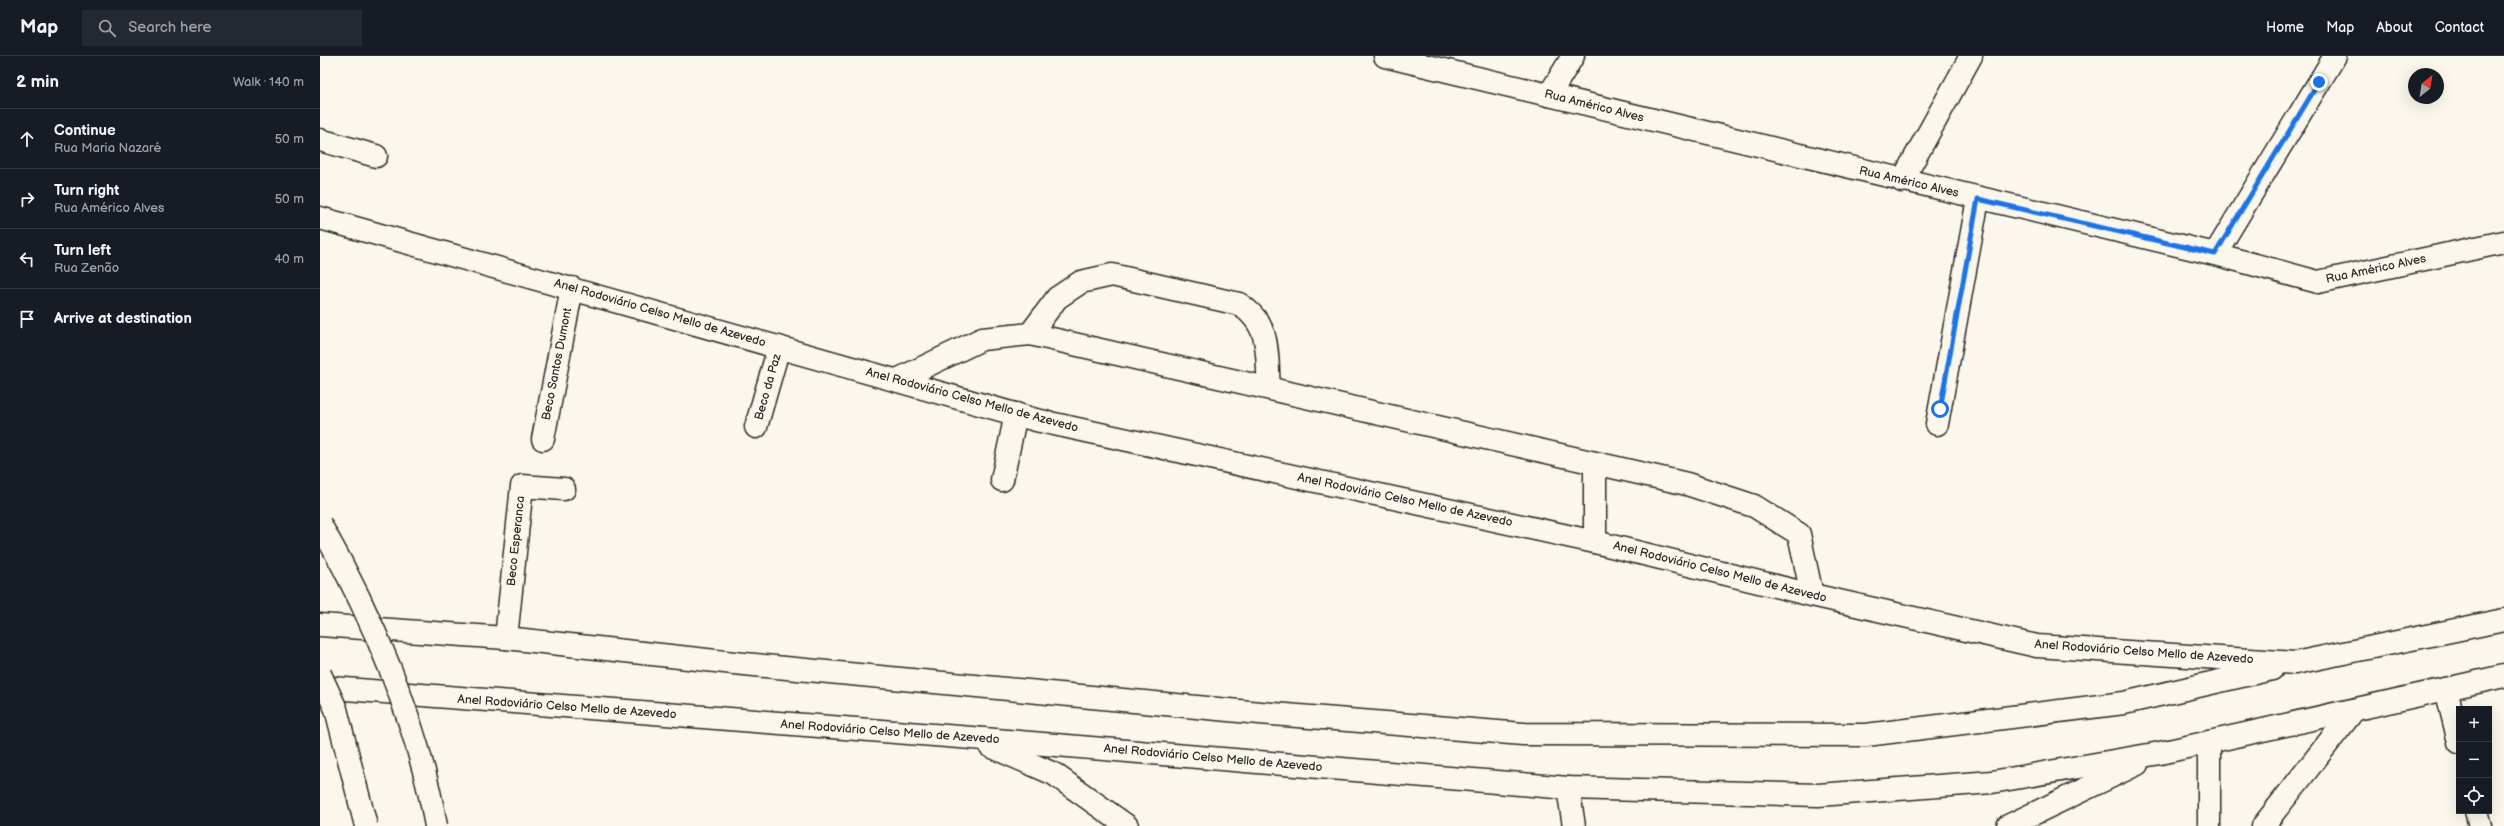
<!DOCTYPE html>
<html lang="en">
<head>
<meta charset="utf-8">
<style>
	body { margin:0; font-family:"Balsamiq Sans",sans-serif; background:#242831; color:#f1f3f6 }
	.controls { position:absolute; right:12px; bottom:12px; display:grid; overflow:hidden; border-radius:0px; box-shadow:0 4px 16px #0002 }
	.controls button { width:36px; height:36px; display:grid; place-items:center; padding:0; border:0; border-bottom:1px solid #363941; background:#171b24; color:#f1f3f6; font:20px sans-serif }
	.compass { position:absolute; left:2088px; top:12px; width:36px; height:36px; border-radius:50%; background:#171b24; box-shadow:0 4px 16px #0002; rotate:30deg }
	.stop { position:absolute; width:12px; height:12px; margin:-9px; border:3px solid #1a73e8; border-radius:50%; background:#fff }
	.stop.end { background:#1a73e8; border-color:#fff; box-shadow:0 1px 4px #0008 }
	.list { margin:0; padding:0; list-style:none }
	h2 { display:flex; justify-content:space-between; align-items:center; height:52px; margin:0; padding:0 16px; font-size:17px }
	h2 small { font-size:13px; font-weight:400; color:#9ea1a6 }
	.list li { display:grid; grid-template-columns:26px 1fr auto; gap:12px; align-items:center; box-sizing:border-box; height:60px; padding:0 16px; border-top:1px solid #363941 }
	.list b { display:block; font-size:15px; white-space:nowrap }
	.list p { margin:0; font-size:13px; white-space:nowrap; color:#9ea1a6 }
	.list em { font-size:13px; font-style:normal; color:#9ea1a6 }
	.icon { flex:none; width:22px; height:22px; fill:none; stroke:currentColor; stroke-width:2; stroke-linecap:round; stroke-linejoin:round }
	.map { position:relative; flex:none; width:2184px; height:770px; overflow:hidden }
	header { display:flex; align-items:center; gap:24px; box-sizing:border-box; height:56px; padding:0 20px; background:#171b24; border-bottom:1px solid #363941 }
	header strong { font-size:19px }
	nav { display:flex; gap:22px; margin-inline-start:auto; font-size:14px }
	.search { width:280px; height:36px; background:#242831; display:flex; align-items:center; gap:10px; box-sizing:border-box; padding:0 14px; border-radius:0px; color:#9ea1a6; font-size:15px }
	main { display:flex }
	aside { flex:1; background:#171b24 }
	.map>svg:first-child { display:block }
</style>
</head>
<body>
<header>
<strong>Map</strong>
<div class="search"><svg class="icon" aria-label="search" viewBox="0 0 24 24"><circle cx="10" cy="10" r="6"/><path d="M15 15l6 6"/></svg>Search here</div>
<nav><a>Home</a><a>Map</a><a>About</a><a>Contact</a></nav>
</header>
<main>
<aside>
<h2>2 min<small>Walk · 140 m</small></h2>
<ul class="list">
<li><svg class="icon" aria-label="ahead" viewBox="0 0 24 24"><path d="M12 20V5M6 11l6-6 6 6"/></svg><div><b>Continue</b><p>Rua Maria Nazaré</p></div><em>50 m</em></li>
<li><svg class="icon" aria-label="right" viewBox="0 0 24 24"><path d="M7 20v-9h11M14 6l5 5-5 5"/></svg><div><b>Turn right</b><p>Rua Américo Alves</p></div><em>50 m</em></li>
<li><svg class="icon" aria-label="left" viewBox="0 0 24 24"><path d="M17 20v-9H6M10 6l-5 5 5 5"/></svg><div><b>Turn left</b><p>Rua Zenão</p></div><em>40 m</em></li>
<li><svg class="icon" aria-label="arrive" viewBox="0 0 24 24"><path d="M6 21V4h12l-3 4 3 4H6"/></svg><div><b>Arrive at destination</b></div></li>
</ul>
</aside>
<div class="map">
<svg width="2184" height="770" viewBox="0 0 2184 770">
	<rect width="100%" height="100%" fill="#fbf7ec"/>
	<filter id="ink" filterUnits="userSpaceOnUse"><feTurbulence type="fractalNoise" baseFrequency=".025" numOctaves="2"/><feDisplacementMap in="SourceGraphic" scale="8" xChannelSelector="R" yChannelSelector="G"/><feConvolveMatrix kernelMatrix="1 2 1 2 8 2 1 2 1" color-interpolation-filters="sRGB"/></filter>
	<g filter="url(#ink)">
		<g fill="none" stroke-linecap="round" stroke-linejoin="round">
			<defs>
				<g id="minor">
					<path d="M1065 0 1895 198 1998 226 2184 186"/>
					<path d="M1229 39 1253 0"/>
					<path d="M0 84 56 100"/>
					<path d="M1582 125 1651 0"/>
					<path d="M1895 198 2015 0"/>
					<path d="M710 278 737 242 761 226 792 219 919 248C952 270 946 296 949 332"/>
					<path d="M577 324 662 283 710 278 1367 428 1434 450 1479 478 1492 539"/>
					<path d="M1617 368 1658 143"/>
					<path d="M436 371 459 291"/>
					<path d="M223 383 252 232"/>
					<path d="M682 424 696 358"/>
					<path d="M1275 486V407"/>
					<path d="M186 582 202 430 244 433"/>
					<path d="M2126 633 2139 686"/>
					<path d="M1889 686V770"/>
					<path d="M1248 732 1254 770"/>
					<path d="M2156 755 2160 770"/>
					<path d="M1943 770 2034 654"/>
				</g>
				<g id="highway">
					<path d="M0 162 716 364 1275 486 1492 539 1717 590 1975 607 2184 564"/>
					<path d="M0 569 186 582 414 607 940 657 1203 678 1546 679 1804 647 1952 613"/>
					<path d="M0 631 652 682 1248 732 1498 739 1672 726 1840 697 2184 620"/>
					<path d="M670 690 734 718 807 770"/>
					<path d="M1688 770 1817 708"/>
				</g>
			</defs>
			<!-- minor casing -->
			<use href="#minor" stroke="#2b2b2b" stroke-width="25"/>
			<!-- highway casing -->
			<use href="#highway" stroke="#2b2b2b" stroke-width="25"/>
			<!-- minor -->
			<use href="#minor" stroke="#fbf7ec" stroke-width="22"/>
			<!-- highway -->
			<use href="#highway" stroke="#fbf7ec" stroke-width="22"/>
			<defs>
				<g id="highway-bridge">
					<path d="M0 468C52 559 98 667 116 770"/>
					<path d="M0 618 16 653 46 770"/>
				</g>
			</defs>
			<!-- highway-bridge casing -->
			<use href="#highway-bridge" stroke="#2b2b2b" stroke-width="25" stroke-linecap="butt"/>
			<!-- highway-bridge -->
			<use href="#highway-bridge" stroke="#fbf7ec" stroke-width="22"/>
		</g>
	</g>
	<g fill="none" stroke-linecap="round" stroke-linejoin="round" filter="url(#ink)">
		<!-- route -->
		<path stroke="#1a73e8" stroke-width="5" d="M1620 353 1658 143 1895 198 1999 26"/>
	</g>
	<g text-anchor="middle" dominant-baseline="central" stroke-width="4" stroke-linejoin="round" paint-order="stroke">
		<!-- street labels -->
		<g font-size="12" fill="#2b2b2b" stroke="#fbf7ec">
			<text transform="translate(1274 50) rotate(14)">Rua Américo Alves</text>
			<text transform="translate(1589 126) rotate(13)">Rua Américo Alves</text>
			<text transform="translate(2056 213) rotate(-12)">Rua Américo Alves</text>
			<text transform="translate(340 257) rotate(16)">Anel Rodoviário Celso Mello de Azevedo</text>
			<text transform="translate(237 308) rotate(-79)">Beco Santos Dumont</text>
			<text transform="translate(448 331) rotate(-74)">Beco da Paz</text>
			<text transform="translate(652 344) rotate(15)">Anel Rodoviário Celso Mello de Azevedo</text>
			<text transform="translate(1085 444) rotate(12)">Anel Rodoviário Celso Mello de Azevedo</text>
			<text transform="translate(196 485) rotate(-84)">Beco Esperanca</text>
			<text transform="translate(1400 516) rotate(14)">Anel Rodoviário Celso Mello de Azevedo</text>
			<text transform="translate(1824 596) rotate(4)">Anel Rodoviário Celso Mello de Azevedo</text>
			<text transform="translate(247 651) rotate(4)">Anel Rodoviário Celso Mello de Azevedo</text>
			<text transform="translate(570 676) rotate(4)">Anel Rodoviário Celso Mello de Azevedo</text>
			<text transform="translate(893 702) rotate(5)">Anel Rodoviário Celso Mello de Azevedo</text>
		</g>
	</g>
</svg>
<div class="controls">
<button>+</button>
<button>−</button>
<button><svg class="icon" aria-label="locate" viewBox="0 0 24 24"><circle cx="12" cy="12" r="6"/><path d="M12 2v4M12 18v4M2 12h4M18 12h4"/></svg></button>
</div>
<svg class="compass" viewBox="-18 -18 36 36"><path d="M0-13l5 13h-10z" fill="#e53935"/><path d="M0 13l5-13h-10z" fill="#9ea1a6"/></svg>
<div class="stop" style="left:1620px;top:353px"></div>
<div class="stop end" style="left:1999px;top:26px"></div>
</div>
</main>
</body>
</html>
